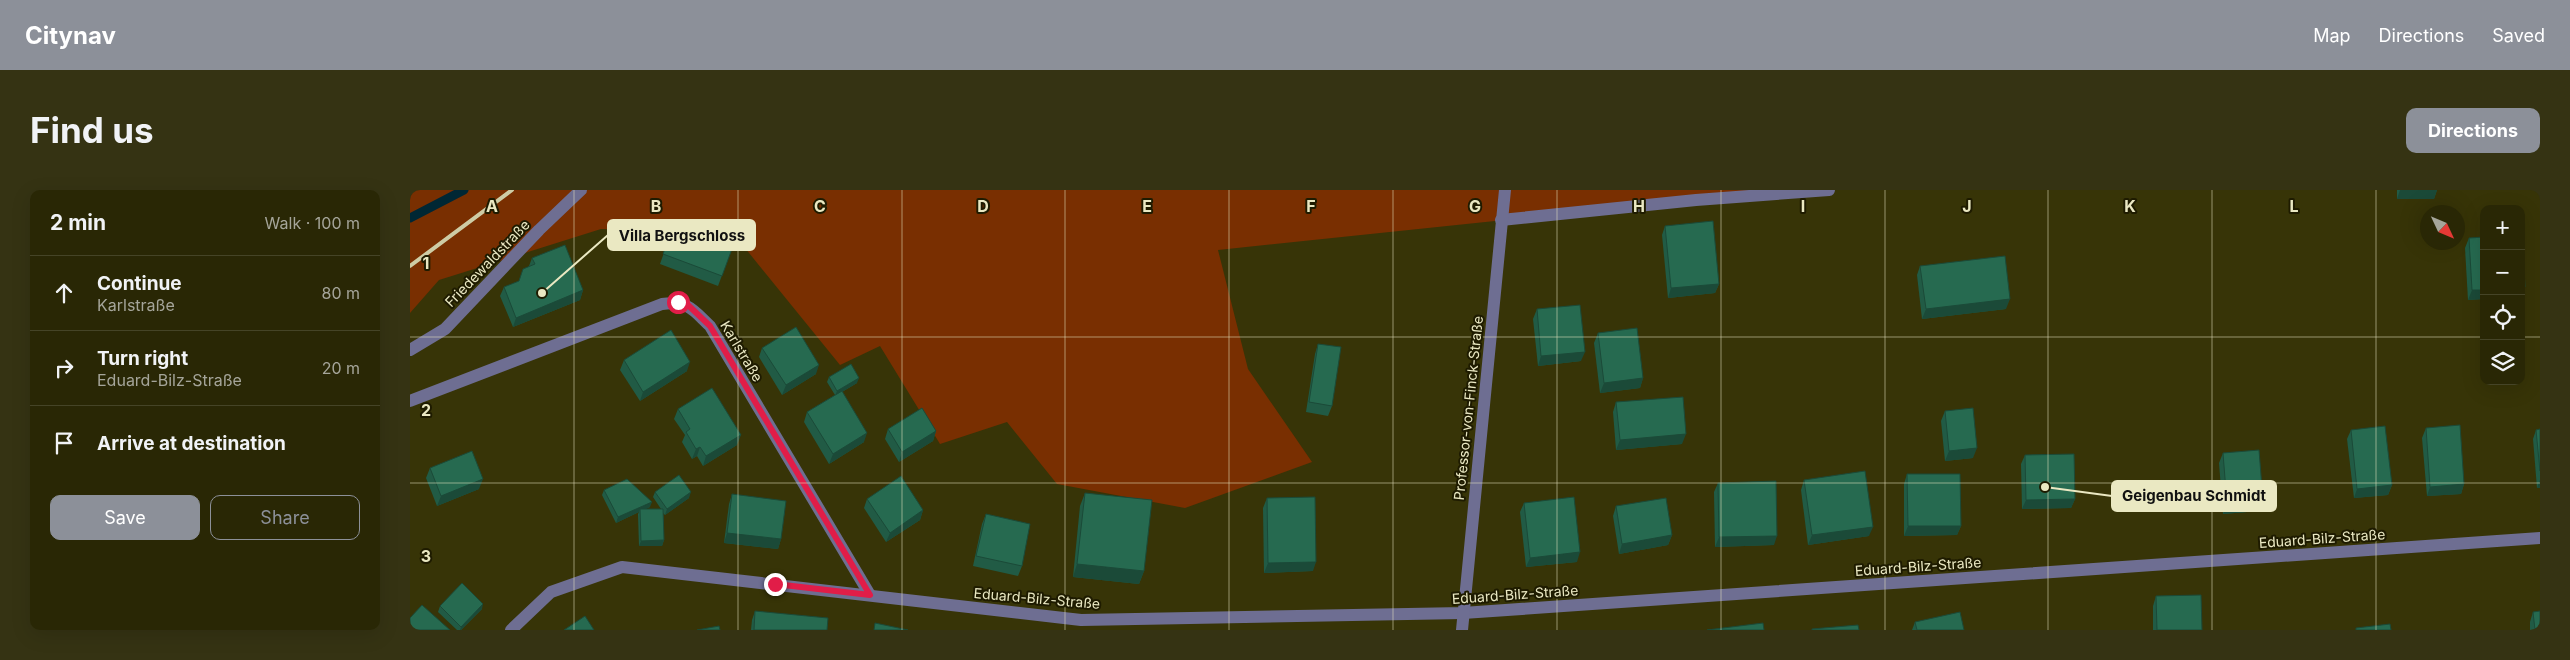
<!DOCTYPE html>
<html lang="en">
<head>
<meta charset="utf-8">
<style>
	body { margin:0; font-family:Inter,sans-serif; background:#353313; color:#f1f3f6 }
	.controls { position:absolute; right:15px; top:15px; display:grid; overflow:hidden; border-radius:10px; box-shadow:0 5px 20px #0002 }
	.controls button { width:45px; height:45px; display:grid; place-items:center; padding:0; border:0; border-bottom:1px solid #454427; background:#292705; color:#f1f3f6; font:25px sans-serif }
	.compass { position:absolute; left:2010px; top:15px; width:45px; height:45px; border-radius:50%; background:#292705; box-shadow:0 5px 20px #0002; rotate:134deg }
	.stop { position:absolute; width:15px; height:15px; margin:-11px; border:4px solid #e11d48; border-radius:50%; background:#fff }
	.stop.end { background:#e11d48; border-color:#fff; box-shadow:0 1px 5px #0008 }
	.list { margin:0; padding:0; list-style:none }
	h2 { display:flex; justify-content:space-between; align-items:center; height:65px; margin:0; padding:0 20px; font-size:21px }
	h2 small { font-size:16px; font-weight:400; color:#a5a59a }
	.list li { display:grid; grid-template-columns:32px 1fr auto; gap:15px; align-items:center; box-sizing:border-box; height:75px; padding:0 20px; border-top:1px solid #454427 }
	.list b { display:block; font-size:19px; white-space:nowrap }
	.list p { margin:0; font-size:16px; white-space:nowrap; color:#a5a59a }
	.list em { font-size:16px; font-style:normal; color:#a5a59a }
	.actions { display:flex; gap:10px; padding:15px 20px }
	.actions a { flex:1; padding:11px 0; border:1px solid #8c9099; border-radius:10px; text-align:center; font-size:18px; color:#8c9099 }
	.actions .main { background:#8c9099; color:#fff }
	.icon { flex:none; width:28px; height:28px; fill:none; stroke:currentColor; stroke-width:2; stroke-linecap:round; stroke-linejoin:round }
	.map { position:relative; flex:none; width:2130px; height:440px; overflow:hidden; border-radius:10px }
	header { display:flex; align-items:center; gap:30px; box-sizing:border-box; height:70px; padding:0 25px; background:#8c9099; color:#fff }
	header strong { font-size:24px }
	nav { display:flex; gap:28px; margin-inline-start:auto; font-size:18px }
	.intro { display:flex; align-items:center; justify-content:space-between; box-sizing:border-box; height:120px; padding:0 30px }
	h1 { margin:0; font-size:35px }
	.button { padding:12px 22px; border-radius:10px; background:#8c9099; color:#fff; font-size:18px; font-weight:700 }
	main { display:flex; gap:30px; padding:0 30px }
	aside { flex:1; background:#292705; border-radius:10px; box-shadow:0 5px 20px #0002 }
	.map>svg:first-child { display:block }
</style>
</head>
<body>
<header>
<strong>Citynav</strong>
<nav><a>Map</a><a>Directions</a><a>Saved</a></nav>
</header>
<div class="intro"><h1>Find us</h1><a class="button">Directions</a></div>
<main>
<aside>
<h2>2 min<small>Walk · 100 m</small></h2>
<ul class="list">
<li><svg class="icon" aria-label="ahead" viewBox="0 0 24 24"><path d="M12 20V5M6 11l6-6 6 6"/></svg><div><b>Continue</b><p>Karlstraße</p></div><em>80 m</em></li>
<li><svg class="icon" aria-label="right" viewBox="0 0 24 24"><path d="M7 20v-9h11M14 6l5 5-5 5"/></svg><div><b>Turn right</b><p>Eduard-Bilz-Straße</p></div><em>20 m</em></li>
<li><svg class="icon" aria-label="arrive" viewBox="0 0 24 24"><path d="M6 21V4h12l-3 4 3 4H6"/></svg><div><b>Arrive at destination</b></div></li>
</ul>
<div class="actions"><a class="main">Save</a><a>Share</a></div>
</aside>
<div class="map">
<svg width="2130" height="440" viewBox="0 0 2130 440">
	<rect width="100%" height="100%" fill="#373407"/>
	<!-- green -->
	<path fill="#792f01" d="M0 0H1380L808 60 838 179 902 272 775 318 647 294 597 232 530 254 470 156 430 175 322 42 191 39 29 90 0 123Z"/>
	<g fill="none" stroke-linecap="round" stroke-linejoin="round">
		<!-- stream -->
		<path stroke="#002734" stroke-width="9" d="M0 28 54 0"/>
		<!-- minor -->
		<g stroke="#6e6e92" stroke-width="12">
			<path d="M1091 30 1286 10 1419 0"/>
			<path d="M0 160 35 139 129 40 171 0"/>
			<path d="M0 211 252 114C278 110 283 120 300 136L460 405"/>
			<path d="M101 440 141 402 212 377 671 430 1053 423 2130 348"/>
			<path d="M1052 440 1095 0"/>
		</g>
		<!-- rail -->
		<path stroke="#cecca5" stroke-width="4" d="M0 76 102 0"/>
	</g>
	<!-- wall -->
	<g fill="#215b45">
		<path d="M1987 0H2027L2024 9H1987Z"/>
		<path d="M1255 36 1309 94 1305 103 1258 108 1252 45Z"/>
		<path d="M262 40 292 51 326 48 308 96 250 74Z"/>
		<path d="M2059 48 2074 109 2058 110 2055 58Z"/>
		<path d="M122 68 173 100 170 110 103 137 90 106 94 97 109 91 119 76Z"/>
		<path d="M1510 76 1596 119 1512 129 1507 85Z"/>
		<path d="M1127 119 1171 171 1128 176 1123 129Z"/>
		<path d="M1188 143 1233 188 1230 198 1190 203 1184 153Z"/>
		<path d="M908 154 922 216 918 226 896 222 905 164Z"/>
		<path d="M352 158 406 184 372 205 349 167Z"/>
		<path d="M214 170 277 181 230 211 210 180Z"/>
		<path d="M419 187 447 193 432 202 454 252 419 274 394 232 397 222 425 205 417 192Z"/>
		<path d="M1206 212 1272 254 1206 260 1203 222Z"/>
		<path d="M268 219 327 255 293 276 287 266 282 269 272 252 275 245 264 229Z"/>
		<path d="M1535 221 1563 268 1535 271 1531 231Z"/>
		<path d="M2016 238 2054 294 2051 304 2017 306 2012 248Z"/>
		<path d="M478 239 526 241 523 251 489 272 475 249Z"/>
		<path d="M2130 239V298H2127L2123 249 2126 240Z"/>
		<path d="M1941 240 1982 295 1978 305 1944 308 1937 249Z"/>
		<path d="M1813 263 1849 321 1813 324 1809 273Z"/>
		<path d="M1615 265 1665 309 1661 318 1612 319 1611 274Z"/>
		<path d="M20 278 69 299 27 316 16 288Z"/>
		<path d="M1497 284 1551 336 1547 345 1494 346V294Z"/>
		<path d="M1394 290 1459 346 1398 355 1391 300Z"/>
		<path d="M1308 293 1364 355 1305 357 1304 302Z"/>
		<path d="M194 300 240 317 235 319H251L243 307 245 302 279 308 255 325 253 323 254 350 252 356H229L228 324 229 322 206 333 192 305Z"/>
		<path d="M675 303 734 381 729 394 663 387 670 316Z"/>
		<path d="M322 304 371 349 368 359 314 353 319 314Z"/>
		<path d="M857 308 903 381 854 383 853 318Z"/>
		<path d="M457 309 513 320 510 330 476 352 454 318Z"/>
		<path d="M1114 313 1167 372 1116 377 1110 322Z"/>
		<path d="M1206 316 1262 345 1258 355 1209 364 1203 326Z"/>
		<path d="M576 324 612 376 608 386 563 376 572 334Z"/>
		<path d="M1746 406 1792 440H1743V416Z"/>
		<path d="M30 416 72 419 51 440H47L28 422Z"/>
		<path d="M345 421 417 440H341L342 430Z"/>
		<path d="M2123 422 2130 440H2120V432Z"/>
		<path d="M1505 432 1554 440H1502Z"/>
	</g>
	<!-- shaded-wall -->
	<g fill="#1b4a38">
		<path d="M1990 0H2027L2024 9H1987Z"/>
		<path d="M1309 94 1305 103 1258 108 1261 98Z"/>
		<path d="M2115 97 2112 107H2111V98Z"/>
		<path d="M173 100 170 110 103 137 106 128Z"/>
		<path d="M2062 100H2074V109L2058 110Z"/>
		<path d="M1600 109 1596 119 1512 129 1516 119Z"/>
		<path d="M1175 162 1171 171 1128 176 1131 166Z"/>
		<path d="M280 172 277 181 230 211 233 202Z"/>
		<path d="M409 175 406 184 372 205 376 195Z"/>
		<path d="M449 188 447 193 425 206 427 201Z"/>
		<path d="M1233 188 1230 198 1190 203 1194 193Z"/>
		<path d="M526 241 523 251 489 272 492 262Z"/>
		<path d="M457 243 454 252 419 274 423 264Z"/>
		<path d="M1276 244 1272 254 1206 260 1210 250Z"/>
		<path d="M331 245 327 255 293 276 296 266Z"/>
		<path d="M290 257 287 266 282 269 286 259Z"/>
		<path d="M1567 258 1563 268 1535 271 1539 261Z"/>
		<path d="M73 289 69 299 27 316 31 306Z"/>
		<path d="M2130 290V298H2127Z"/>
		<path d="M2054 294 2051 304 2017 306 2020 297Z"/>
		<path d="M1982 295 1978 305 1944 308 1947 299Z"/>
		<path d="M281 302 279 308 255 325 257 319Z"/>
		<path d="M1665 309 1661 318 1612 319 1616 310Z"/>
		<path d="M1853 311 1849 321 1813 324 1817 314Z"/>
		<path d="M242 312 240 317 230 322V319L229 322 206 333 208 327Z"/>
		<path d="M513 320 510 330 476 352 480 343Z"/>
		<path d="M1498 336H1551L1547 345 1494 346Z"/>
		<path d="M1463 337 1459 346 1398 355 1402 345Z"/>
		<path d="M317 343 371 349 368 359 314 353Z"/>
		<path d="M1262 345 1258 355 1209 364 1212 354Z"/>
		<path d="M1367 346 1364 355 1305 357 1309 347Z"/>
		<path d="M254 350 252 356H229L231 351Z"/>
		<path d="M1170 362 1167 372 1116 377 1120 368Z"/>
		<path d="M906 372 903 381 854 383 858 373Z"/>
		<path d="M667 374 734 381 729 394 663 387Z"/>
		<path d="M73 414 72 419 51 440H50L51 437Z"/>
	</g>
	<!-- building -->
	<g fill="#266a50" stroke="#1b4a38">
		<path d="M1303 31 1309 94 1261 98 1255 36Z"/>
		<path d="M296 38 326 48 312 86 253 64 262 40 292 51Z"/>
		<path d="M2111 45H2112L2115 97 2111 98Z"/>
		<path d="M2074 47V100H2062L2059 48Z"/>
		<path d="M155 55 173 100 106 128 94 97 109 91 113 79 125 74 122 68Z"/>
		<path d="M1595 66 1600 109 1516 119 1510 76Z"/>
		<path d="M1170 115 1175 162 1131 166 1127 119Z"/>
		<path d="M386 137 409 175 376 195 352 158Z"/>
		<path d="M1227 138 1233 188 1194 193 1188 143Z"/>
		<path d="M261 140 280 172 233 202 214 170Z"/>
		<path d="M908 154 931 157 922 216 899 212Z"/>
		<path d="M441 174 449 188 427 201 419 187Z"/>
		<path d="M302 198 331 245 296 266 290 257 286 259 276 242 280 239 268 219Z"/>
		<path d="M432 201 457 243 423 264 397 222Z"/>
		<path d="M1273 207 1276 244 1210 250 1206 212Z"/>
		<path d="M512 218 526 241 492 262 478 239Z"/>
		<path d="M1563 218 1567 258 1539 261 1535 221Z"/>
		<path d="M2050 235 2054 294 2020 297 2016 238Z"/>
		<path d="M1975 236 1982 295 1947 299 1941 240Z"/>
		<path d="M2130 239V281L2126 240Z"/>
		<path d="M1849 260 1853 311 1817 314 1813 263Z"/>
		<path d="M62 261 73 289 31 306 20 278Z"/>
		<path d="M1664 264 1665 309 1616 310 1615 265Z"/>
		<path d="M1455 281 1463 337 1402 345 1394 290Z"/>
		<path d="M1497 284H1550L1551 336H1498Z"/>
		<path d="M269 285 281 302 257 319 245 302Z"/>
		<path d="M491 286 513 320 480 343 457 309Z"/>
		<path d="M217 289 242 312 208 327 194 300Z"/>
		<path d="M1366 291 1367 346 1309 347 1308 293Z"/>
		<path d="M675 303 742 310 734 381 667 374Z"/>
		<path d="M322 304 376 311 371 349 317 343Z"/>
		<path d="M905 307 906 372 858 373 857 308Z"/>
		<path d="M1164 307 1170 362 1120 368 1114 313Z"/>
		<path d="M1256 308 1262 345 1212 354 1206 316Z"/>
		<path d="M230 319H253L254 350 231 351Z"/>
		<path d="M576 324 620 334 612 376 566 366Z"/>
		<path d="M52 393 73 414 51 437 30 416Z"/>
		<path d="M1791 405 1792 440H1747L1746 406Z"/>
		<path d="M12 415 40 440H0V428Z"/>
		<path d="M345 421 418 428 417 440H344Z"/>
		<path d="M2130 421V440H2125L2123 422Z"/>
		<path d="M1550 422 1554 440H1507L1505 432Z"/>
		<path d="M175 426 184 440H154Z"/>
		<path d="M465 433 498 440H464Z"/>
		<path d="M1353 433 1354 440H1297Z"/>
		<path d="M1980 434 1981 440H1946V438Z"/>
		<path d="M1448 435 1449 440H1402V439Z"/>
		<path d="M309 436 310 440H287Z"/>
	</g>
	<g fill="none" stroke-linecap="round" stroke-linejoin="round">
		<!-- route -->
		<path stroke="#e11d48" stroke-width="6" d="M268 112 278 115 300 136 460 405 365 394"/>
	</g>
	<!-- grid -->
	<path fill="none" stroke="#eae8c2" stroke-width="1" stroke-opacity="0.55" d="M164 0V440M328 0V440M492 0V440M655 0V440M819 0V440M983 0V440M1147 0V440M1311 0V440M1475 0V440M1638 0V440M1802 0V440M1966 0V440M0 147H2074M2111 147H2130M0 293H2130"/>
	<g text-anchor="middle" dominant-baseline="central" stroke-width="4" stroke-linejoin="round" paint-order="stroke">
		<!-- street labels -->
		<g font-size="14" fill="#eae8c2" stroke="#1e1b00">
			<text transform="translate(77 73) rotate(-46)">Friedewaldstraße</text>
			<text transform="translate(332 161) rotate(59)">Karlstraße</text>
			<text transform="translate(1058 218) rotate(-84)">Professor-von-Finck-Straße</text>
			<text transform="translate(1912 348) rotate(-4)">Eduard-Bilz-Straße</text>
			<text transform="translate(1508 376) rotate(-4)">Eduard-Bilz-Straße</text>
			<text transform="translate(1105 404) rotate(-4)">Eduard-Bilz-Straße</text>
			<text transform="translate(627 408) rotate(5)">Eduard-Bilz-Straße</text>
		</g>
	</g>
	<g font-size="16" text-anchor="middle" font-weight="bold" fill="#eae8c2" stroke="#1e1b00" stroke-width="4" stroke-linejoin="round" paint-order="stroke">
		<text x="82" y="22">A</text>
		<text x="246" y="22">B</text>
		<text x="410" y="22">C</text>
		<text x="573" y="22">D</text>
		<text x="737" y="22">E</text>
		<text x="901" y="22">F</text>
		<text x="1065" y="22">G</text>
		<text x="1229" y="22">H</text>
		<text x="1393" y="22">I</text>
		<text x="1557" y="22">J</text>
		<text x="1720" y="22">K</text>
		<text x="1884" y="22">L</text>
		<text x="16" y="79">1</text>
		<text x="16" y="226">2</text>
		<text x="16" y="372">3</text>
	</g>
	<!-- callouts -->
	<path fill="none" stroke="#eae8c2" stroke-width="2" d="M132 103L198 45M1635 297L1702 306"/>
	<g fill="#eae8c2" stroke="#1e1b00" stroke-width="2">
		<circle cx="132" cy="103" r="5"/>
		<circle cx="1635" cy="297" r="5"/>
	</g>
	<g fill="#eae8c2" stroke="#eae8c2" stroke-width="2">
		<rect x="198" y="30" width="147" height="30" rx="5"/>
		<rect x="1702" y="291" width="164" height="30" rx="5"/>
	</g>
	<g font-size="15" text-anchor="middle" font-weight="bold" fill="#111">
		<text x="272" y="51">Villa Bergschloss</text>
		<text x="1784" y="311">Geigenbau Schmidt</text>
	</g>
</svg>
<div class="controls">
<button>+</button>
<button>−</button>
<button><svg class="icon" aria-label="locate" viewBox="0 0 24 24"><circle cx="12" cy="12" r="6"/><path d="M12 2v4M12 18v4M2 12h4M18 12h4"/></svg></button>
<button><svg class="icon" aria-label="layers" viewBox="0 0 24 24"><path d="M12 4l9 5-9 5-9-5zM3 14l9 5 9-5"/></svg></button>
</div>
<svg class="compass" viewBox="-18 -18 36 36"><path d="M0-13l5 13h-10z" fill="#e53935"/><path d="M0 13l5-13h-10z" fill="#a5a59a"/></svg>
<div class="stop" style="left:268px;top:112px"></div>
<div class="stop end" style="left:365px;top:394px"></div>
</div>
</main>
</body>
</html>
